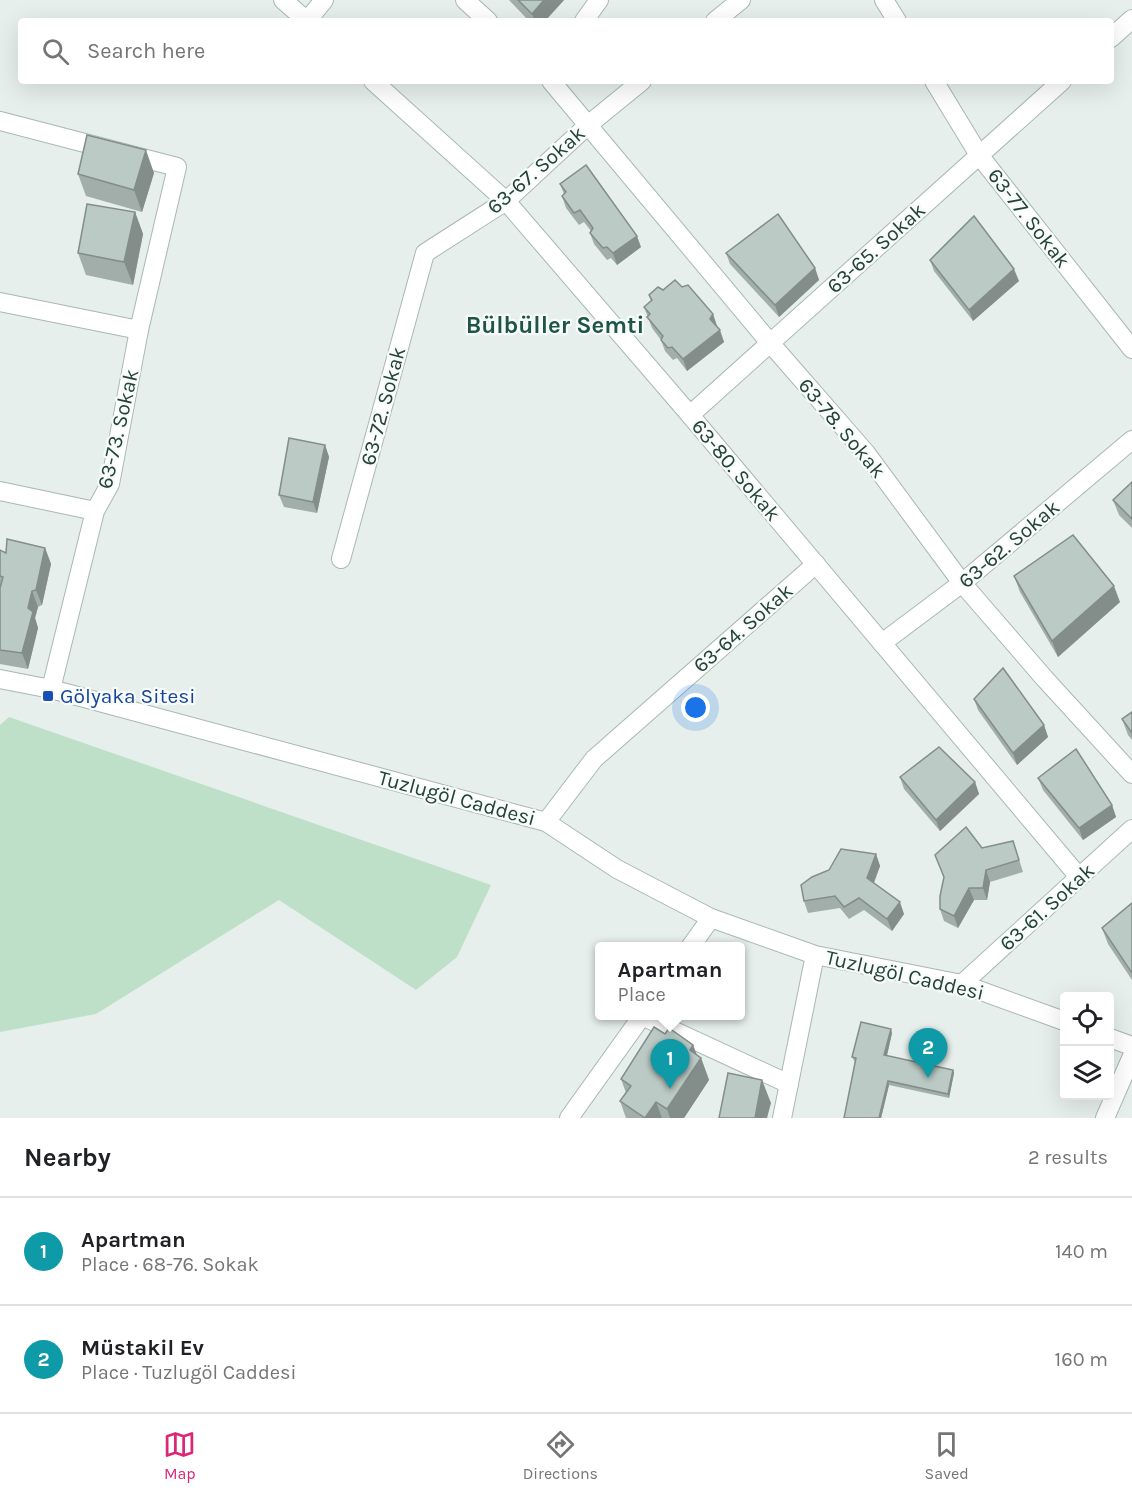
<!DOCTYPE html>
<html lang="en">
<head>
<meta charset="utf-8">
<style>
	body { margin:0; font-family:Karla,sans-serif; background:#f6f6f6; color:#202124 }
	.controls { position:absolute; right:18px; bottom:18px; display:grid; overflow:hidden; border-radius:6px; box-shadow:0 6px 24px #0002 }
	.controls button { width:54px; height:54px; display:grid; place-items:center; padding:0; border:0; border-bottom:2px solid #e0e0e0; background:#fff; color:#202124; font:30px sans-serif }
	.you { position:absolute; left:696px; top:708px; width:21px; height:21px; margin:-15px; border:4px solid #fff; border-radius:50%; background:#1a73e8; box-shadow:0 0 0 9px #1a73e833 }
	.badge { display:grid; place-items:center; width:39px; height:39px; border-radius:50%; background:#db2777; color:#fff; font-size:20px; font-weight:700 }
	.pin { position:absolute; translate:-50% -50px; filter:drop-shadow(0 2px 3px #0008) }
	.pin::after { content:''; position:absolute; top:32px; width:21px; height:18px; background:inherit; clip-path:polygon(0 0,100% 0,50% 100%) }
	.popup { position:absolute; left:595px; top:942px; width:150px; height:78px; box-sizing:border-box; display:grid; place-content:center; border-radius:6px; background:#fff; filter:drop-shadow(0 2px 4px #0005); font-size:20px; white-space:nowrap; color:#757577 }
	.popup b { font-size:22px; color:#202124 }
	.popup::after { content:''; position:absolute; left:50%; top:100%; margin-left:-12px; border:12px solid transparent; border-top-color:#fff }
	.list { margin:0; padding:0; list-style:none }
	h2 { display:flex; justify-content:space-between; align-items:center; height:78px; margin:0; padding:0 24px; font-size:26px }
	h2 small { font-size:20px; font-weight:400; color:#757577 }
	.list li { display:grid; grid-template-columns:39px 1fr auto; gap:18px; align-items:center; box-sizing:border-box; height:108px; padding:0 24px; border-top:2px solid #e0e0e0 }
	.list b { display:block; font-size:22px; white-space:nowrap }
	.list p { margin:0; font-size:20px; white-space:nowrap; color:#757577 }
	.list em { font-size:20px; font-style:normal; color:#757577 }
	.icon { flex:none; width:33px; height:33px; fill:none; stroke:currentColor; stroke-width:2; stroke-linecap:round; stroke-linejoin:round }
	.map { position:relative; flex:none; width:1132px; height:1118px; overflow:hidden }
	.search { position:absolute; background:#fff; box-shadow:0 6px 24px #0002; left:18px; right:18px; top:18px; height:66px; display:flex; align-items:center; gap:15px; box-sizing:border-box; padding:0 21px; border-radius:6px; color:#757577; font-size:22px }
	.sheet { height:294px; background:#fff }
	nav { display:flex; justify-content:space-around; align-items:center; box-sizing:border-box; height:84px; border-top:2px solid #e0e0e0; background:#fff; font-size:16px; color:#757577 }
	nav a { display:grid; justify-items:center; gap:3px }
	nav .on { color:#db2777 }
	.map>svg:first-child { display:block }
</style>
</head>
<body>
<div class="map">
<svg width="1132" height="1118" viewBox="0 0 1132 1118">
	<rect width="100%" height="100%" fill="#e6efeb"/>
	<!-- green -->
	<path fill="#bfe0c8" d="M9 717 491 885 457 957 416 990 279 900 96 1014 0 1032V725Z"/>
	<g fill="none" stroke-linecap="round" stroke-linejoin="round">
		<defs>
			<g id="minor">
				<path d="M283 0 307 21"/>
				<path d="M465 0 488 21"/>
				<path d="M884 0 897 21"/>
				<path d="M307 21 324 0"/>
				<path d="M584 21 599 0"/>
				<path d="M715 21 741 0"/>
				<path d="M1111 38 1132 19"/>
				<path d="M373 81 506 201 690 415 1079 877"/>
				<path d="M551 81 771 344 866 453 962 583 1045 679 1132 774"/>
				<path d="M934 81 979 155 1132 349"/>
				<path d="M0 121 177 167 139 330 110 484 95 511 51 689"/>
				<path d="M0 302 139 330"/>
				<path d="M690 415 1062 81"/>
				<path d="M0 491 95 511"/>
				<path d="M341 559 425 253 506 201 588 125 642 81"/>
				<path d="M882 643 962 583 1132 440"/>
				<path d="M0 679 51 689 546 822 617 869 711 918 815 955 962 984 1064 1021"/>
				<path d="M546 822 594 759 816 564"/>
				<path d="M691 946 711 918"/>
				<path d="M962 984 1132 829"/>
				<path d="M642 1016 789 1084"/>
				<path d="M1110 1038 1132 1046"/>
				<path d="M569 1118 642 1016"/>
				<path d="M782 1118 815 955"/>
				<path d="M1105 1118 1132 1056"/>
			</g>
		</defs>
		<!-- minor casing -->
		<use href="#minor" stroke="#a8b8b2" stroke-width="20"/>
		<!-- minor -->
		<use href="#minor" stroke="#fff" stroke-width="18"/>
	</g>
	<!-- wall -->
	<g fill="#a1aea9">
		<path d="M509 0H564L545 21H529Z"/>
		<path d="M154 173 142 212 86 196 78 174Z"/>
		<path d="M560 184 641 247 617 265 611 258 607 260 594 244 590 233 591 231 584 222 579 225 566 208 562 196 564 194Z"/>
		<path d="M135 212 143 234 133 285 86 275 78 253Z"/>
		<path d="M726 253 815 268 819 280 779 317 730 264Z"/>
		<path d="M930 260 1019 281 973 321 934 271Z"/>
		<path d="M663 290 713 314 717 327 724 342 687 371 677 358 673 360 665 351 661 340 652 328 644 307 651 301 649 295Z"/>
		<path d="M325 445 329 457 317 513 284 507 279 495Z"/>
		<path d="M1132 482V528L1119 515 1113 500Z"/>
		<path d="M45 548 51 564 42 605 38 607 35 618 38 628 28 669 0 664V550L6 553Z"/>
		<path d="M1014 576 1120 602 1058 657 1020 592Z"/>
		<path d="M974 699 1044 725 1048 737 1017 765 978 710Z"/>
		<path d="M1132 712V740L1128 735 1122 719Z"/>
		<path d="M900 777 975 782 979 794 940 831 904 789Z"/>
		<path d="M1038 778 1112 805 1116 817 1083 840 1043 790Z"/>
		<path d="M1013 841 1023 872 990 882 987 900H974L958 928 944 921 940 909 944 878 935 855 982 848Z"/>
		<path d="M876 854 880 866 874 883 904 914 892 931 864 910 849 919 840 908 808 913 804 901Z"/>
		<path d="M1132 903V980L1108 944 1102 928Z"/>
		<path d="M892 1033 887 1056 953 1070 954 1073 949 1098 889 1085 881 1118H844L855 1062 852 1057Z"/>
		<path d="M665 1034 693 1045 697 1055 701 1058 709 1080 684 1118H626L620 1101 626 1093 621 1079Z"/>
	</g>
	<!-- shaded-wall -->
	<g fill="#838d89">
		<path d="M544 0H564L545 21H535L532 14Z"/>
		<path d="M146 150 154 173 142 212 134 190Z"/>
		<path d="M135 212 143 234 133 285 124 262Z"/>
		<path d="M637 236 641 247 617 265 613 253Z"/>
		<path d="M815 268 819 280 779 317 775 305Z"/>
		<path d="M1014 269 1019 281 973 321 969 310Z"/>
		<path d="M713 314 717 326 715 331 710 319Z"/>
		<path d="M720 330 724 342 687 371 683 359Z"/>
		<path d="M325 445 329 457 317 513 313 502Z"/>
		<path d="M45 548 51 564 42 605 36 590Z"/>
		<path d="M1114 586 1120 602 1058 657 1052 641Z"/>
		<path d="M32 591 38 607 35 618 38 628 28 669 22 653 28 608Z"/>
		<path d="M1044 725 1048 737 1017 765 1013 753Z"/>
		<path d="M975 782 979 794 940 831 936 820Z"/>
		<path d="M1112 805 1116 817 1083 840 1079 828Z"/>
		<path d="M876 854 880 866 871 890 867 878Z"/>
		<path d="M986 870 990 882 987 900 983 888Z"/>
		<path d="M969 888 974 900 958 928 954 916Z"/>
		<path d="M900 902 904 914 892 931 887 919Z"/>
		<path d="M891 1029 892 1033 886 1059 884 1055Z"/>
		<path d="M693 1045 699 1061 701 1058 709 1080 684 1118H670L667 1109 690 1050Z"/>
		<path d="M953 1070 954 1073 949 1098 948 1094Z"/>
		<path d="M762 1080 771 1103 767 1118H755Z"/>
		<path d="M888 1081 889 1085 881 1118H879Z"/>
		<path d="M656 1102 662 1118H645Z"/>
	</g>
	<!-- building -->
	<g fill="#bbcac4" stroke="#838d89" stroke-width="1.5">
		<path d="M518 0H544L532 14Z"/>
		<path d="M87 135 146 150 134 190 78 174Z"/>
		<path d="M586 165 637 236 613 253 607 247 603 248 590 233 593 228 580 210 574 213 562 196 566 192 560 184Z"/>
		<path d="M87 204 135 212 124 262 78 253Z"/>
		<path d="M778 214 815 268 775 305 726 253Z"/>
		<path d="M974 216 1014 269 969 310 930 260Z"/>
		<path d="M675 280 682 287 688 285 713 314 710 319 720 330 683 359 672 347 668 348 661 340 663 336 647 317 650 314 644 307 652 300 649 295 658 287 663 290Z"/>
		<path d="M289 438 325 445 313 502 279 495Z"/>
		<path d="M1132 482V519L1113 500Z"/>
		<path d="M1073 535 1114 586 1052 641 1014 576Z"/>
		<path d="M7 539 45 548 36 590 32 591 28 608 33 612 22 653 0 650V588L3 577 0 576V550L6 553Z"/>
		<path d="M1003 668 1044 725 1013 753 974 699Z"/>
		<path d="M1132 712V733L1122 719Z"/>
		<path d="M939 747 975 782 936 820 900 777Z"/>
		<path d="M1076 749 1112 805 1079 828 1038 778Z"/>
		<path d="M966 827 982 848 1013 841 1019 860 986 870 983 888H969L954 916 940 909V896L944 877 935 855Z"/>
		<path d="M841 849 876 854 867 878 900 902 887 919 859 898 844 907 835 896 804 901 801 885 812 877 829 870Z"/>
		<path d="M1132 903V973L1102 928Z"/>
		<path d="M861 1022 891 1029 884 1055 953 1070 948 1094 888 1081 879 1118H844L856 1058 852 1057Z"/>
		<path d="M654 1027 665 1034 669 1028 693 1045 690 1050 701 1058 667 1109 656 1102 645 1118 620 1101 631 1086 621 1079Z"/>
		<path d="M728 1073 762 1080 755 1118H719Z"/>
	</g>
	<!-- markers -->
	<rect fill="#1a4fb4" stroke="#f7fbf9" stroke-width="2" x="42" y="690" width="12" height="12" rx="3"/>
	<g text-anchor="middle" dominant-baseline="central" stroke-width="4.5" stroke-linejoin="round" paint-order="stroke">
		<!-- street labels -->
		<g font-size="21" fill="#24423a" stroke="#f7fbf9">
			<text transform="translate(536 170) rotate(-41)">63-67. Sokak</text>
			<text transform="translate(1029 218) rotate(52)">63-77. Sokak</text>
			<text transform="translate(876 248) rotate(-42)">63-65. Sokak</text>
			<text transform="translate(383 406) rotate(-75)">63-72. Sokak</text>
			<text transform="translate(842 428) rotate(50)">63-78. Sokak</text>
			<text transform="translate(118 429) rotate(-77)">63-73. Sokak</text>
			<text transform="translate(736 470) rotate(50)">63-80. Sokak</text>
			<text transform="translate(1009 544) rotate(-40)">63-62. Sokak</text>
			<text transform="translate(743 628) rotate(-41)">63-64. Sokak</text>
			<text transform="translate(457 798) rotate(15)">Tuzlugöl Caddesi</text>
			<text transform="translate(1047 907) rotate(-42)">63-61. Sokak</text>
			<text transform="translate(905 975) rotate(13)">Tuzlugöl Caddesi</text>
		</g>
		<!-- transit labels -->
		<g font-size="21" fill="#164399" stroke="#f7fbf9" text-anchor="start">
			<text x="60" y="696">Gölyaka Sitesi</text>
		</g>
		<!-- quarter labels -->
		<g font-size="24" font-weight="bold" fill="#1f5548" stroke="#f7fbf9">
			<text x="555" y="325">Bülbüller Semti</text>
		</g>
	</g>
</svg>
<div class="controls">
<button><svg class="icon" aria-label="locate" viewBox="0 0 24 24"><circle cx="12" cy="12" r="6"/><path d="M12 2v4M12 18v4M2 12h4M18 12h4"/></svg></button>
<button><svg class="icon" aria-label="layers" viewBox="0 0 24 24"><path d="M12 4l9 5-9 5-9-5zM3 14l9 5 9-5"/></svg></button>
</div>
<div class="you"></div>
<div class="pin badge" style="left:670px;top:1089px;background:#0f9aa8">1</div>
<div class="popup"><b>Apartman</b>Place</div>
<div class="pin badge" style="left:928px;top:1078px;background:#0f9aa8">2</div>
<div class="search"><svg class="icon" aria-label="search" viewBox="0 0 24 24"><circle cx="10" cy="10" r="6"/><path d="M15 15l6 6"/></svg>Search here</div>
</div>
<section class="sheet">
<h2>Nearby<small>2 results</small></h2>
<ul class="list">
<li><span class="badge" style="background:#0f9aa8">1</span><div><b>Apartman</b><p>Place · 68-76. Sokak</p></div><em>140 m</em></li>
<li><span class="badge" style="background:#0f9aa8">2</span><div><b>Müstakil Ev</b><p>Place · Tuzlugöl Caddesi</p></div><em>160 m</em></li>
</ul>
</section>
<nav>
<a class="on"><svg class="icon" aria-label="map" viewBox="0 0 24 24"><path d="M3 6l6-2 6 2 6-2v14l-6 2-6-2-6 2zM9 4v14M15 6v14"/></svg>Map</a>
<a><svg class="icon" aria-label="directions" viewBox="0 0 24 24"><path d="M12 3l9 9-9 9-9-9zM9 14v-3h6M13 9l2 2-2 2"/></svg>Directions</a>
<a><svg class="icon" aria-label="saved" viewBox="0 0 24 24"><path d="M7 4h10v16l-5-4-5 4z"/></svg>Saved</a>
</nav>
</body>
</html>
